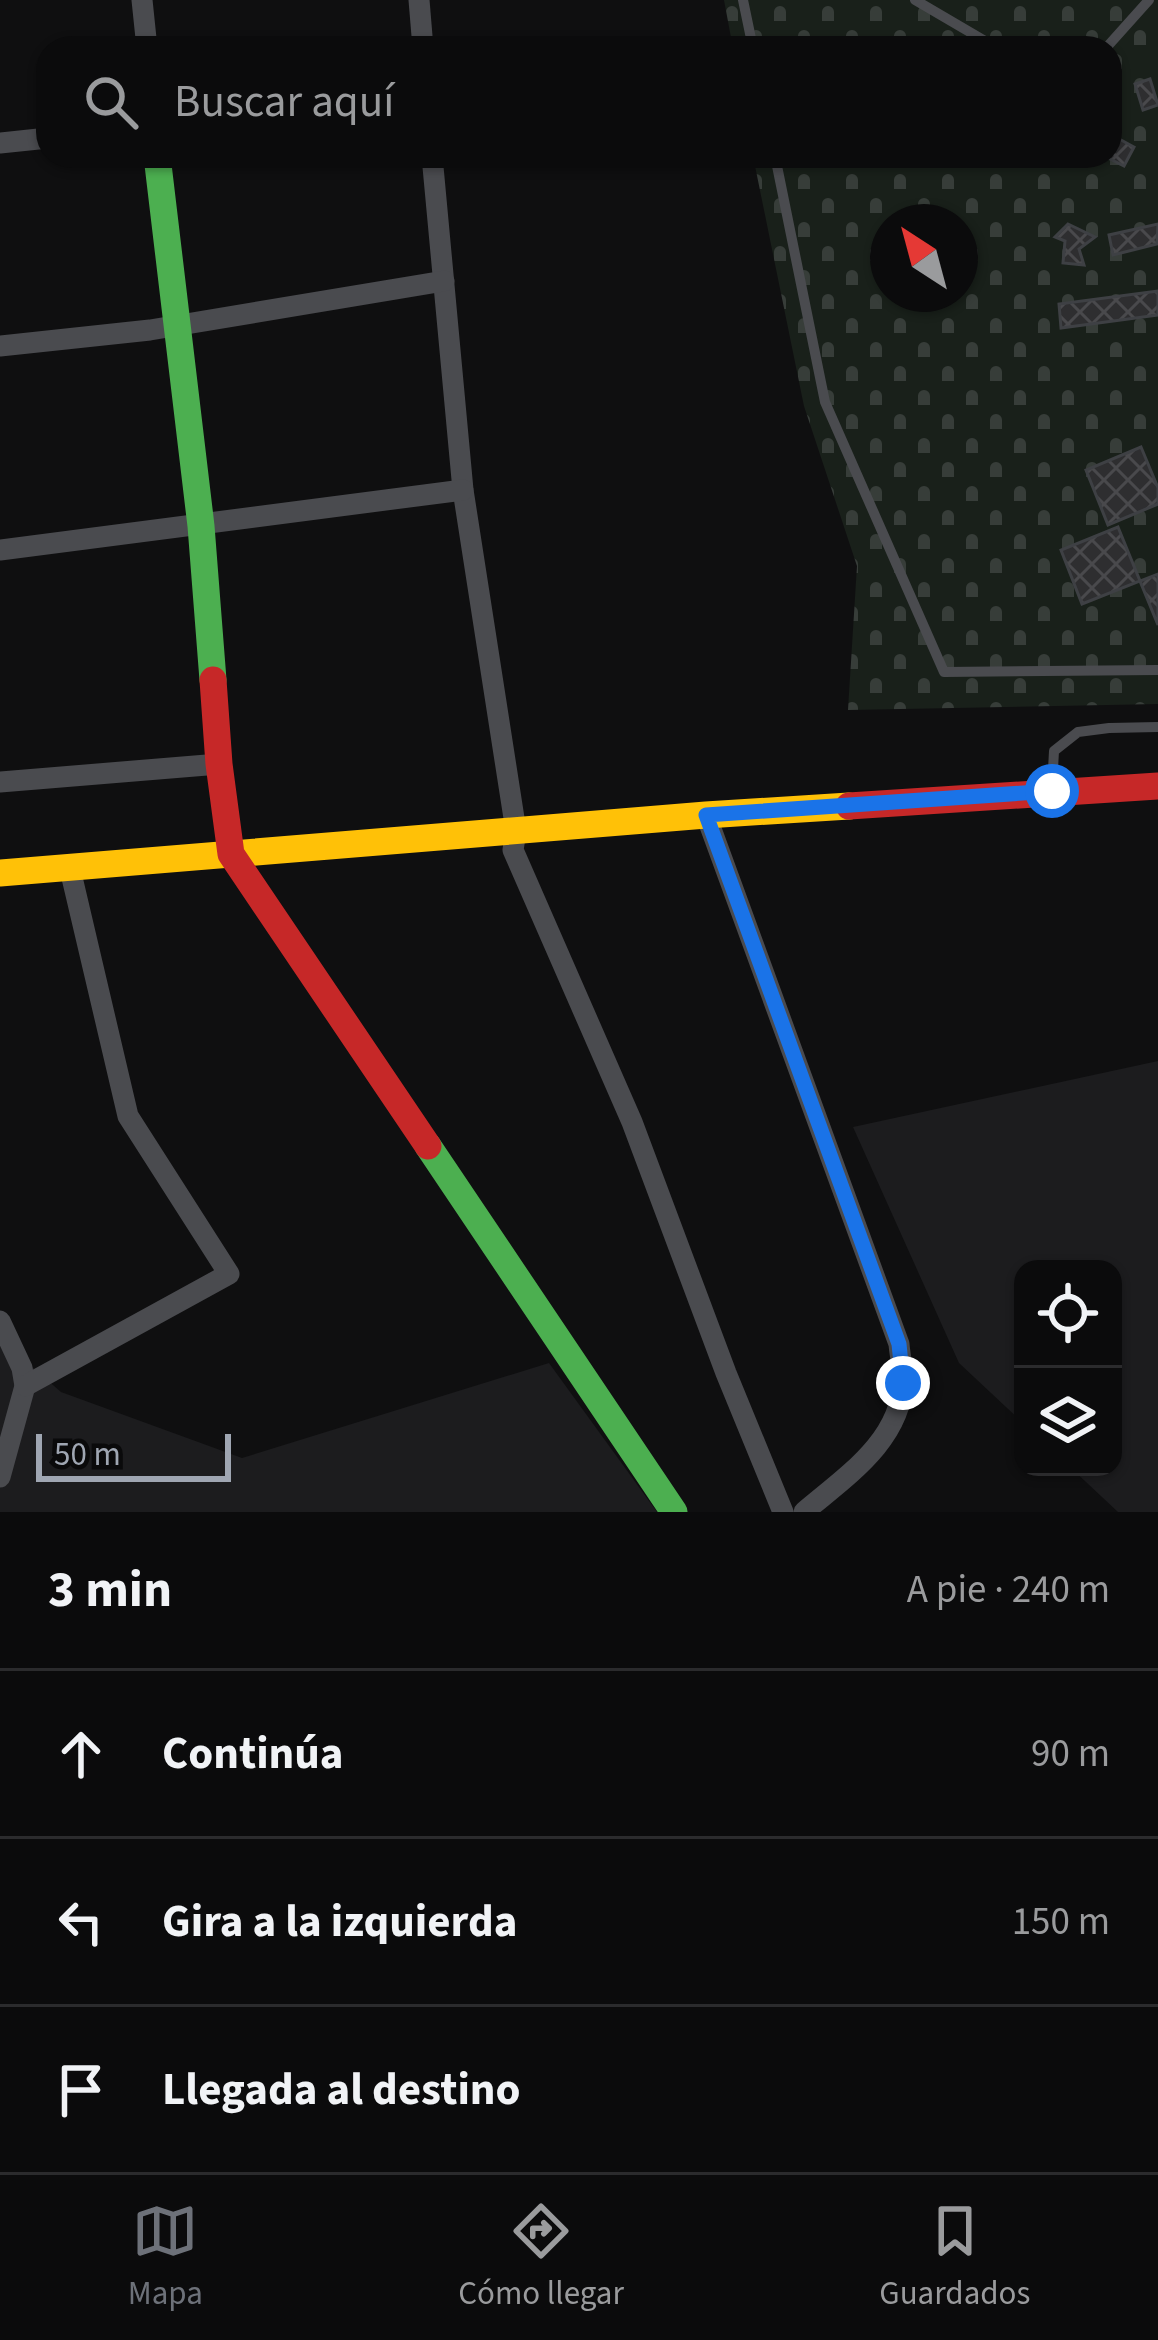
<!DOCTYPE html>
<html lang="es">
<head>
<meta charset="utf-8">
<style>
	body { margin:0; font-family:"Source Sans 3",sans-serif; background:#141415; color:#f1f3f6 }
	.controls { position:absolute; right:36px; bottom:36px; display:grid; overflow:hidden; border-radius:24px; box-shadow:0 3px 9px #0004 }
	.controls button { width:108px; height:108px; display:grid; place-items:center; padding:0; border:0; border-bottom:3px solid #2b2b2d; background:#0b0b0c; color:#f1f3f6; font:60px sans-serif }
	.compass { position:absolute; left:870px; top:204px; width:108px; height:108px; border-radius:50%; background:#0b0b0c; box-shadow:0 3px 9px #0004; rotate:324deg }
	.scale { position:absolute; left:36px; bottom:30px; width:195px; box-sizing:border-box; padding-left:12px; border:6px solid #9fa6b2; border-top:0; font-size:33px; line-height:42px; white-space:nowrap; color:#9fa6b2; -webkit-text-stroke:9px #0a0a0b; paint-order:stroke }
	.stop { position:absolute; width:36px; height:36px; margin:-27px; border:9px solid #1a73e8; border-radius:50%; background:#fff }
	.stop.end { background:#1a73e8; border-color:#fff; box-shadow:0 3px 12px #0008 }
	.list { margin:0; padding:0; list-style:none }
	h2 { display:flex; justify-content:space-between; align-items:center; height:156px; margin:0; padding:0 48px; font-size:51px }
	h2 small { font-size:39px; font-weight:400; color:#9a9b9d }
	.list li { display:grid; grid-template-columns:78px 1fr auto; gap:36px; align-items:center; box-sizing:border-box; height:168px; padding:0 48px; border-top:3px solid #2b2b2d }
	.list b { display:block; font-size:45px; white-space:nowrap }
	.list em { font-size:39px; font-style:normal; color:#9a9b9d }
	.icon { flex:none; width:66px; height:66px; fill:none; stroke:currentColor; stroke-width:2; stroke-linecap:round; stroke-linejoin:round }
	.map { position:relative; flex:none; width:1158px; height:1512px; overflow:hidden }
	.search { position:absolute; background:#0b0b0c; box-shadow:0 3px 9px #0004; left:36px; right:36px; top:36px; height:132px; display:flex; align-items:center; gap:30px; box-sizing:border-box; padding:0 42px; border-radius:36px; color:#9a9b9d; font-size:45px }
	.sheet { height:660px; background:#0b0b0c }
	nav { display:flex; justify-content:space-around; align-items:center; box-sizing:border-box; height:168px; border-top:3px solid #2b2b2d; background:#0b0b0c; font-size:33px; color:#9a9b9d }
	nav a { display:grid; justify-items:center; gap:6px }
	nav .on { color:#6d7179 }
	.map>svg:first-child { display:block }
</style>
</head>
<body>
<div class="map">
<svg width="1158" height="1512" viewBox="0 0 1158 1512">
	<defs>
		<pattern id="cemetery-stones" width="16" height="16" patternUnits="userSpaceOnUse" patternTransform="scale(3)"><rect width="16" height="16" fill="#19201a"/><path d="M2 7V4a2 2 0 0 1 4 0v3zM10 15v-3a2 2 0 0 1 4 0v3z" fill="#373d39"/></pattern>
		<pattern id="building-cross-hatch" width="8" height="8" patternUnits="userSpaceOnUse" patternTransform="scale(3)"><rect width="8" height="8" fill="#2e2e30"/><path d="M0 0l8 8M0 8l8-8" fill="none" stroke="#49494c"/></pattern>
	</defs>
	<rect width="100%" height="100%" fill="#0f0f10"/>
	<!-- built -->
	<g fill="#1c1c1e">
		<path d="M1158 1061V1512H1118L1070 1467H1113V1269H1023V1423L959 1363 853 1127Z"/>
		<path d="M0 1339 61 1392 242 1458 549 1363 657 1512H0Z"/>
	</g>
	<!-- cemetery -->
	<path fill="url(#cemetery-stones)" fill-rule="evenodd" d="M724 0H1158V704L848 710 857 566 804 406 753 156H1110V48H733ZM888 222H960V294H888Z"/>
	<!-- building -->
	<g fill="url(#building-cross-hatch)" stroke="#3e4044" stroke-width="3">
		<path d="M1150 79 1158 105 1143 110 1135 84Z"/>
		<path d="M1110 134 1134 147 1124 166 1104 156H1110Z"/>
		<path d="M1068 224 1095 237 1079 249 1084 265 1063 263 1065 241 1055 237Z"/>
		<path d="M1158 224 1157 244 1113 255 1109 235Z"/>
		<path d="M1158 291V315L1061 328 1059 304Z"/>
		<path d="M1141 447 1158 488V504L1108 525 1086 470Z"/>
		<path d="M1118 527 1140 581 1082 604 1061 550Z"/>
		<path d="M1158 574V625L1140 581Z"/>
	</g>
	<g fill="none" stroke-linecap="round" stroke-linejoin="round">
		<!-- lane -->
		<g stroke="#4a4b4f" stroke-width="10">
			<path d="M743 0 753 48"/>
			<path d="M915 0 997 48"/>
			<path d="M1106 48 1149 0"/>
			<path d="M775 156 825 402 944 672 1158 670"/>
			<path d="M1052 788 1054 751 1078 732 1109 728 1158 727"/>
		</g>
		<!-- street -->
		<g stroke="#4a4b4f" stroke-width="21">
			<path d="M142 0 147 48"/>
			<path d="M419 0 423 48"/>
			<path d="M0 143 48 138"/>
			<path d="M432 156 463 490 516 831 513 850 632 1122 726 1373 783 1512"/>
			<path d="M0 346 150 330 444 281"/>
			<path d="M0 550 463 490"/>
			<path d="M0 782 219 764"/>
			<path d="M706 815 899 1344C900 1356 903 1369 903 1381 901 1441 845 1477 804 1512"/>
			<path d="M0 1321 22 1368 25 1386 0 1477"/>
			<path d="M25 1386 229 1274 128 1116 70 869"/>
		</g>
		<!-- fast -->
		<g stroke="#4caf50" stroke-width="27">
			<path d="M157 156 201 526 213 680"/>
			<path d="M428 1146 674 1512"/>
		</g>
		<!-- slow -->
		<path stroke="#ffc107" stroke-width="27" d="M0 873 706 815 849 806"/>
		<!-- jam -->
		<g stroke="#c62828" stroke-width="27">
			<path d="M213 680 219 764 231 854 428 1146"/>
			<path d="M849 806 1158 786"/>
		</g>
	</g>
	<g fill="none" stroke-linecap="round" stroke-linejoin="round">
		<!-- route -->
		<path stroke="#1a73e8" stroke-width="15" d="M903 1383 899 1344 706 815 1052 791"/>
	</g>
</svg>
<div class="controls">
<button><svg class="icon" aria-label="locate" viewBox="0 0 24 24"><circle cx="12" cy="12" r="6"/><path d="M12 2v4M12 18v4M2 12h4M18 12h4"/></svg></button>
<button><svg class="icon" aria-label="layers" viewBox="0 0 24 24"><path d="M12 4l9 5-9 5-9-5zM3 14l9 5 9-5"/></svg></button>
</div>
<svg class="compass" viewBox="-18 -18 36 36"><path d="M0-13l5 13h-10z" fill="#e53935"/><path d="M0 13l5-13h-10z" fill="#9a9b9d"/></svg>
<div class="scale">50 m</div>
<div class="stop" style="left:1052px;top:791px"></div>
<div class="stop end" style="left:903px;top:1383px"></div>
<div class="search"><svg class="icon" aria-label="search" viewBox="0 0 24 24"><circle cx="10" cy="10" r="6"/><path d="M15 15l6 6"/></svg>Buscar aquí</div>
</div>
<section class="sheet">
<h2>3 min<small>A pie · 240 m</small></h2>
<ul class="list">
<li><svg class="icon" aria-label="ahead" viewBox="0 0 24 24"><path d="M12 20V5M6 11l6-6 6 6"/></svg><div><b>Continúa</b></div><em>90 m</em></li>
<li><svg class="icon" aria-label="left" viewBox="0 0 24 24"><path d="M17 20v-9H6M10 6l-5 5 5 5"/></svg><div><b>Gira a la izquierda</b></div><em>150 m</em></li>
<li><svg class="icon" aria-label="arrive" viewBox="0 0 24 24"><path d="M6 21V4h12l-3 4 3 4H6"/></svg><div><b>Llegada al destino</b></div></li>
</ul>
</section>
<nav>
<a class="on"><svg class="icon" aria-label="map" viewBox="0 0 24 24"><path d="M3 6l6-2 6 2 6-2v14l-6 2-6-2-6 2zM9 4v14M15 6v14"/></svg>Mapa</a>
<a><svg class="icon" aria-label="directions" viewBox="0 0 24 24"><path d="M12 3l9 9-9 9-9-9zM9 14v-3h6M13 9l2 2-2 2"/></svg>Cómo llegar</a>
<a><svg class="icon" aria-label="saved" viewBox="0 0 24 24"><path d="M7 4h10v16l-5-4-5 4z"/></svg>Guardados</a>
</nav>
</body>
</html>
